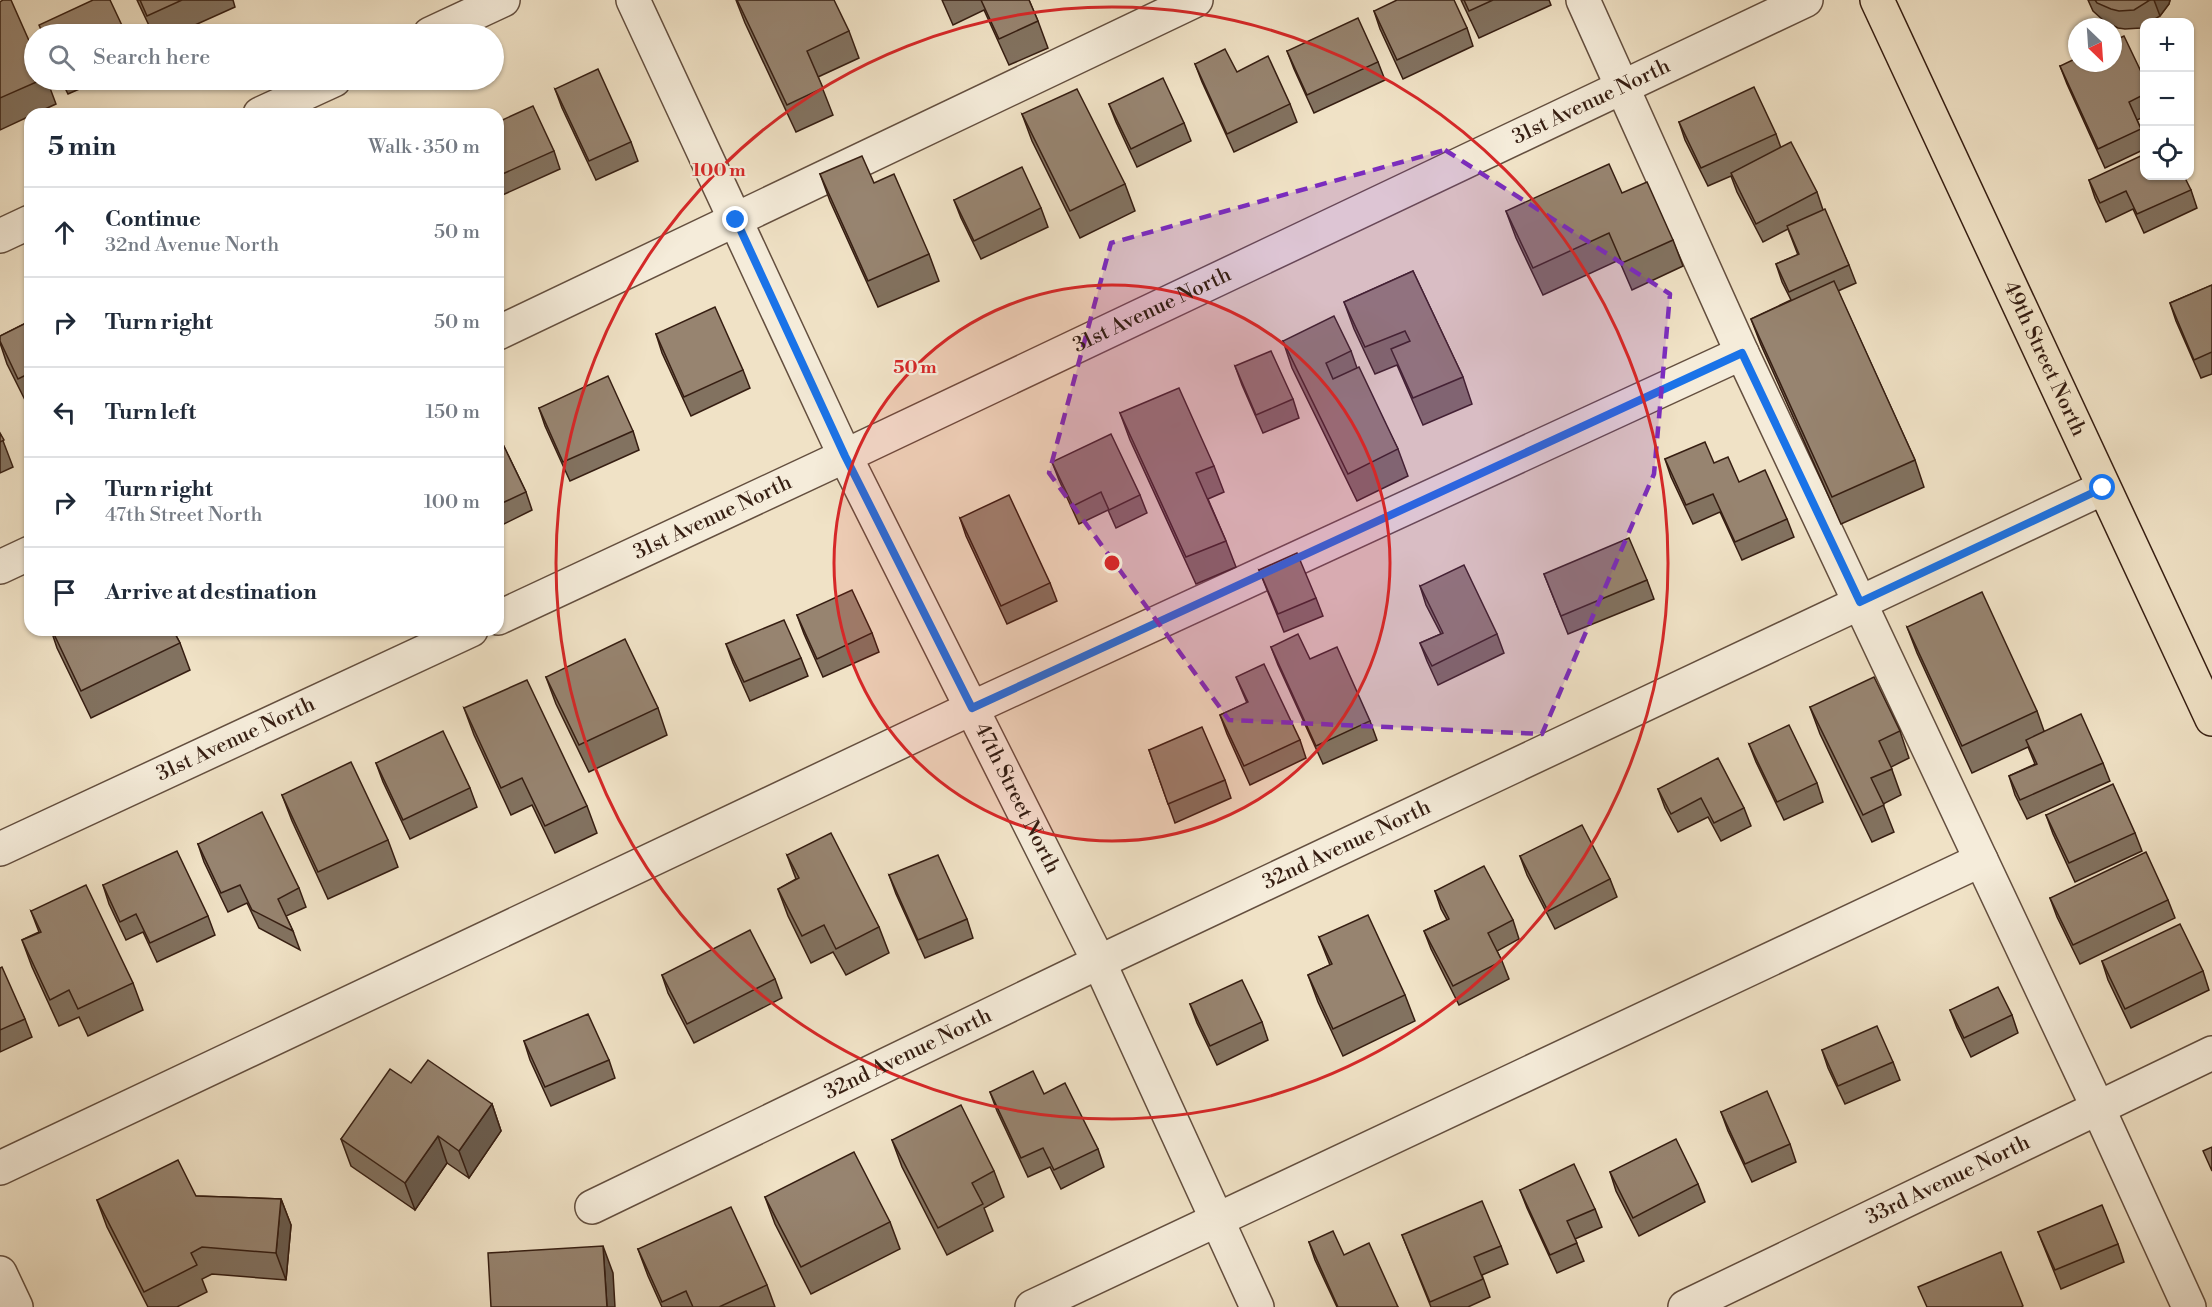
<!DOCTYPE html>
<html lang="en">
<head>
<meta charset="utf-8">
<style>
	body { margin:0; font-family:"Libre Bodoni",serif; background:#f2f2f3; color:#1f2937 }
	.controls { position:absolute; right:18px; top:18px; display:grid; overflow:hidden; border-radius:12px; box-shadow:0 2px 4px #0004 }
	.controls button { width:54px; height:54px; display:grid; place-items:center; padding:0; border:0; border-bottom:2px solid #e0e1e3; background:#fff; color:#1f2937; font:30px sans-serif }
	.compass { position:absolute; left:2068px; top:18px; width:54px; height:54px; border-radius:50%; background:#fff; box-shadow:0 2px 4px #0004; rotate:155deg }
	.stop { position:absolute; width:18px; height:18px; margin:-14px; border:4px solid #1a73e8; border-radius:50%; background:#fff }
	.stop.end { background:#1a73e8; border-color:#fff; box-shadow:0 2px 6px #0008 }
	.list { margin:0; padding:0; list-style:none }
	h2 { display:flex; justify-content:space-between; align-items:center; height:78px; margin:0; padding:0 24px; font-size:26px }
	h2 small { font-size:20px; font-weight:400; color:#747a83 }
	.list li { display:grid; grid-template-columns:39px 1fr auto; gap:18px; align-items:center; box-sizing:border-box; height:90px; padding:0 24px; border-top:2px solid #e0e1e3 }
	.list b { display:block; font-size:22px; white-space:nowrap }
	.list p { margin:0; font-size:20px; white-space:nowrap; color:#747a83 }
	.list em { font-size:20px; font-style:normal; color:#747a83 }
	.icon { flex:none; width:33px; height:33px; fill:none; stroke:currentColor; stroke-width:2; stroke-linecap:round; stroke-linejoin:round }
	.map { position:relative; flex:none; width:2212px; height:1307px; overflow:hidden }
	.search { position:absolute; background:#fff; box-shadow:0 2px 4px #0004; left:24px; top:24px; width:480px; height:66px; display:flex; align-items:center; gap:15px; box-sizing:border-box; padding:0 21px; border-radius:33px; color:#747a83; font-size:22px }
	.panel { position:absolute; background:#fff; box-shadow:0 2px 4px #0004; left:24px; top:108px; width:480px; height:528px; border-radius:18px }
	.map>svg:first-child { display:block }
</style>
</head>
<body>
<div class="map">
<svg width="2212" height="1307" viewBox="0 0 2212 1307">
	<rect width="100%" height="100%" fill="#f0e2c6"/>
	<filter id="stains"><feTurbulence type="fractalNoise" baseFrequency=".00333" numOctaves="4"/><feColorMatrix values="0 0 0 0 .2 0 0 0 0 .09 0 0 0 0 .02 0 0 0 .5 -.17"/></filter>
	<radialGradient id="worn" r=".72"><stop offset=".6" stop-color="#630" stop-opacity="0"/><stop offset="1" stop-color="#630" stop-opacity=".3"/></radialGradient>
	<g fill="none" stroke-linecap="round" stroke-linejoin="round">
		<defs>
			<g id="minor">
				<path id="s1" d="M633 0 845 456 1099 962 1257 1307"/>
				<path d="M1583 0 1742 353 2098 1108 2189 1307"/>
				<path d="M430 34 503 0"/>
				<path d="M260 114 334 80"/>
				<path d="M0 236 30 222"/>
				<path d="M498 333 1196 0"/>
				<path d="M0 567 30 553"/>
				<path id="s2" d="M498 618 845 456 1806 0"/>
				<path id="s3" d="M0 849 471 630"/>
				<path d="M0 1168 972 708 1742 353"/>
				<path id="s4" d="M592 1207 1099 962 2103 488"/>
				<path d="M0 1273 16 1307"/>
				<path d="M1032 1307 1981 860"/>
				<path id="s5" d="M1685 1307 2212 1053"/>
			</g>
			<g id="major">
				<path id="s6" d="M1877 0 2212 719"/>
			</g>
		</defs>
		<!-- minor casing -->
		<use href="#minor" stroke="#644f3f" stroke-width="36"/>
		<!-- major casing -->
		<use href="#major" stroke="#361e12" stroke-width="36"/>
		<!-- minor -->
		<use href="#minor" stroke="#f5ecda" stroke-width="33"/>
		<!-- major -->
		<use href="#major" stroke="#f0e2c6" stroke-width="33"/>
	</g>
	<!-- wall -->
	<g fill="#827260" stroke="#361e12" stroke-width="1.5">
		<path d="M137 0H233L235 7 175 34H153Z"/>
		<path d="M736 0 849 31 859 58 818 77 833 115 796 132 745 23Z"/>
		<path d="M942 0H1029L1038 21 1048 48 1009 65 984 10 953 25Z"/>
		<path d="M1461 0H1549L1551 5 1479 38Z"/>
		<path d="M2088 0H2170L2169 4 2160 16 2150 22H2145V26L2141 28 2125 29 2118 28 2104 21 2093 11Z"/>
		<path d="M0 2 34 80H47L56 104 34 114H30V116L0 130Z"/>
		<path d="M1374 11 1467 28 1473 46 1403 79 1380 29Z"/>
		<path d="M1287 51 1378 62 1385 80 1314 113 1294 69Z"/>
		<path d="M1195 64 1290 104 1297 122 1234 152 1202 82Z"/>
		<path d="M2060 66 2145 80V116L2137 120 2145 140V149L2105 168 2067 84Z"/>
		<path d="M61 80H100L68 94Z"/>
		<path d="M555 89 631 142 638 161 596 180 562 108Z"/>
		<path d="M1109 104 1184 123 1191 141 1137 167 1116 122Z"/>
		<path d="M1022 114 1125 184 1135 211 1080 238 1032 141Z"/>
		<path d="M498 122 554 151 560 169 498 197Z"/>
		<path d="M1679 122 1776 134 1781 148 1817 192 1823 210 1849 265 1856 283 1838 291 1915 460 1924 487 1841 524 1761 345 1751 319 1791 300 1782 282 1776 264 1798 255 1788 229 1763 242 1737 192 1731 176 1708 186 1685 140Z"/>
		<path d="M820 174 874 183 929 254 939 281 878 307 830 201Z"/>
		<path d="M2089 180 2191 190 2197 208 2144 233 2133 209 2106 222 2095 198Z"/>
		<path d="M1622 193 1673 240 1683 266 1632 290 1619 260 1543 295 1516 238 1506 211Z"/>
		<path d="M954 200 1041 208 1048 227 981 259 961 218Z"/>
		<path d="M1413 271 1463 377 1472 404 1423 425 1397 365 1375 374 1354 329 1344 302Z"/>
		<path d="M2212 285V374L2201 378 2176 321 2170 303Z"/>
		<path d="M30 321V405L28 406 7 364 0 343V336Z"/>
		<path d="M656 334 743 370 750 388 691 416 662 353Z"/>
		<path d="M1283 341 1351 351 1357 368 1398 449 1408 476 1357 501 1292 368Z"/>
		<path d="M1235 366 1293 399 1299 418 1263 433 1242 385Z"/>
		<path d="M539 408 633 431 639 450 570 481 545 426Z"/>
		<path d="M1120 413 1214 466 1224 492 1208 499 1226 541 1236 567 1196 584 1130 440Z"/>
		<path d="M0 433 13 467 0 473Z"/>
		<path d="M498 434 526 492 532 510 498 527Z"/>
		<path d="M1665 459 1714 463 1787 519 1794 537 1742 560 1720 512 1693 524 1671 477Z"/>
		<path d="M1052 462 1140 495 1147 513 1116 528 1108 510 1079 524 1059 480Z"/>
		<path d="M960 518 1050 583 1057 601 1007 624 966 536Z"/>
		<path d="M1259 570 1316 598 1323 616 1284 632Z"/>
		<path d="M1544 574 1647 580 1654 599 1568 634Z"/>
		<path d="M1420 586 1497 634 1504 653 1438 685 1427 661 1420 643 1441 634 1426 605Z"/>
		<path d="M797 615 872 633 879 652 823 677 804 634Z"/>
		<path d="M1907 627 2037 711 2044 731 2103 763 2110 781 2027 819 2015 795 2009 776 2035 764 2028 747 1972 773 1917 653Z"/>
		<path d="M51 630H173L180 643 190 670 91 718 57 648Z"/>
		<path d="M726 644 801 658 808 676 750 701 733 663Z"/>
		<path d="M1271 647 1310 659 1370 721 1377 740 1323 764 1278 665Z"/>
		<path d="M546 677 658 708 667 735 589 772 556 704Z"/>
		<path d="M1236 677 1300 740 1306 758 1250 785 1227 734 1220 715 1247 703Z"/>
		<path d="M1810 707 1900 731 1909 758 1891 767 1901 795 1883 804 1894 832 1872 842 1820 734Z"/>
		<path d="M464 708 587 806 597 833 555 853 532 805 511 815 474 735Z"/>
		<path d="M1749 744 1817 783 1823 802 1784 820 1756 762Z"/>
		<path d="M1149 750 1225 780 1231 798 1175 823Z"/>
		<path d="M376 763 470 788 477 807 410 839 383 782Z"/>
		<path d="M1658 789 1744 808 1751 826 1721 841 1708 817 1678 832 1665 808Z"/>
		<path d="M282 795 388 840 398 867 328 899 292 821Z"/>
		<path d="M2046 815 2135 833 2142 851 2075 882 2053 834Z"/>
		<path d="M198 844 299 888 306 907 286 916 293 931 300 950 259 928 247 903 228 912 204 862Z"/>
		<path d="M787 855 879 927 889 953 846 975 833 952 811 963 788 916 778 889 796 879Z"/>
		<path d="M1520 856 1610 879 1617 897 1555 929 1527 875Z"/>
		<path d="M889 875 967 919 973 938 925 958 896 894Z"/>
		<path d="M103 885 208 916 215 935 157 962 143 932 126 940 109 904Z"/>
		<path d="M1435 891 1513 920 1519 939 1497 951 1502 961 1509 979 1459 1005 1431 949 1424 931 1447 920 1441 909Z"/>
		<path d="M2050 898 2168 900 2175 918 2080 964 2057 917Z"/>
		<path d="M31 911 133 983 143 1010 88 1036 79 1017 59 1026 32 967 22 940 39 932Z"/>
		<path d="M1319 937 1405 995 1415 1021 1343 1056 1318 1002 1308 975 1330 965Z"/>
		<path d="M2102 961 2203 971 2209 990 2131 1028 2108 980Z"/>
		<path d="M0 968 25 1019 32 1037 0 1052Z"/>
		<path d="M662 975 775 979 782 998 694 1043 668 993Z"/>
		<path d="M1190 1004 1262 1022 1268 1040 1217 1065 1197 1023Z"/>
		<path d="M1950 1010 2012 1015 2018 1033 1971 1057 1957 1028Z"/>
		<path d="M524 1041 609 1060 615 1078 551 1106 530 1060Z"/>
		<path d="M1822 1050 1893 1062 1900 1080 1845 1104 1828 1068Z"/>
		<path d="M411 1083 492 1104 501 1131 469 1178 447 1163 415 1210 351 1166 341 1139Z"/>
		<path d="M990 1092 1044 1094 1098 1149 1104 1167 1061 1189 1050 1167 1028 1177 997 1111Z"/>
		<path d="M1721 1112 1790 1144 1796 1162 1752 1182 1728 1131Z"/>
		<path d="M892 1140 994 1171 1004 1197 984 1208 993 1231 947 1255 902 1167Z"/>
		<path d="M1610 1172 1698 1184 1705 1202 1639 1236 1616 1191Z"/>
		<path d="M1520 1190 1595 1209 1602 1227 1575 1239 1584 1261 1557 1273 1527 1208Z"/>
		<path d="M196 1196 281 1199 291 1225 286 1280 212 1274 202 1279 207 1292 177 1307H148L107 1227 97 1200Z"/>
		<path d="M765 1197 890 1222 900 1249 811 1294 775 1224Z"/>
		<path d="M2038 1232 2118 1244 2124 1262 2061 1289Z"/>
		<path d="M1402 1235 1501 1246 1508 1264 1482 1275 1490 1297 1468 1307H1431Z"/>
		<path d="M1309 1242 1344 1255 1398 1307H1337L1315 1260Z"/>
		<path d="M638 1249 767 1285 775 1307H662L648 1276Z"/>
	</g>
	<!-- shaded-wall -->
	<g fill="#6a5c4e" stroke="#361e12" stroke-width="1.5">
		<path d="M2154 0H2170L2169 4 2160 16Z"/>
		<path d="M492 1104 501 1131 469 1178 459 1151Z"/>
		<path d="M438 1136 447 1163 415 1210 405 1183Z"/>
		<path d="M281 1199 291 1225 286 1280 276 1253Z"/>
		<path d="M603 1246 613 1273 615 1307H607Z"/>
	</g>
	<!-- building -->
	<g fill="#978470" stroke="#361e12" stroke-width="1.5">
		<path d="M3 0H11L34 52V80H41L0 98V2Z"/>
		<path d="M93 0H110L126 34H43L39 25Z"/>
		<path d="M140 0H182L147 16Z"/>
		<path d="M737 0H834L849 31 807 51 823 88 787 105Z"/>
		<path d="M981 0H1029L1038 21 999 39Z"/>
		<path d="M1397 0H1454L1467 28 1397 60 1374 11Z"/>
		<path d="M1464 0H1493L1469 11Z"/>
		<path d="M2095 0H2150L2134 10 2119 11 2111 9 2097 3Z"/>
		<path d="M1358 18 1378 62 1307 95 1287 51Z"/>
		<path d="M2124 36 2145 80V94L2129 102 2141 129 2098 149 2060 66 2077 58V63H2113V41Z"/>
		<path d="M1225 49 1237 72 1268 56 1290 104 1227 134 1195 64Z"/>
		<path d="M598 69 631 142 589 161 555 89Z"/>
		<path d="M1163 78 1184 123 1131 149 1109 104Z"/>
		<path d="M1754 87 1776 134 1701 168 1679 122Z"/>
		<path d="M1077 89 1125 184 1070 211 1022 114Z"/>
		<path d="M533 106 554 151 498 176V122Z"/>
		<path d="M1791 142 1817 192 1756 224 1731 173Z"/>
		<path d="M2145 154V176H2184L2191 190 2137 214 2126 191 2100 203 2089 180Z"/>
		<path d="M862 156 874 183 894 174 929 254 868 281 820 174Z"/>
		<path d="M1609 164 1622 193 1647 182 1673 240 1622 263 1609 233 1533 268 1506 211Z"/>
		<path d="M1022 167 1041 208 974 241 954 200Z"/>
		<path d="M1825 209 1849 265 1789 292 1776 264 1799 254 1787 226Z"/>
		<path d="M1413 271 1463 377 1413 398 1391 349 1410 341 1405 331 1365 347 1344 302Z"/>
		<path d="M1834 281 1915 460 1832 497 1751 319Z"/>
		<path d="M2212 285V352L2194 360 2170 303Z"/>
		<path d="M715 307 743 370 684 397 656 334Z"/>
		<path d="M1334 316 1351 351 1326 363 1333 379 1359 367 1398 449 1348 474 1283 341Z"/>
		<path d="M30 321V373L18 379 0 341V336Z"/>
		<path d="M1271 351 1293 399 1256 415 1235 366Z"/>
		<path d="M608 376 633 431 563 462 539 408Z"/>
		<path d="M1179 388 1214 466 1196 473 1226 541 1186 557 1120 413Z"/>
		<path d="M0 433 4 440 0 442Z"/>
		<path d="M498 434 526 492 498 505Z"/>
		<path d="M1111 434 1140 495 1109 510 1101 492 1073 506 1052 462Z"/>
		<path d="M1705 442 1714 463 1728 457 1739 482 1765 470 1787 519 1735 542 1713 494 1686 505 1665 459Z"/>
		<path d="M1009 495 1050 583 1001 606 960 518Z"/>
		<path d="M1629 538 1647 580 1561 616 1544 574Z"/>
		<path d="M1297 553 1316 598 1278 614 1259 570Z"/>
		<path d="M1464 565 1497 634 1432 666 1420 643 1443 633 1420 586Z"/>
		<path d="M852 590 872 633 817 659 797 615Z"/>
		<path d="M1982 592 2037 711 1962 746 1907 627Z"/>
		<path d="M784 620 801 658 744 682 726 644Z"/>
		<path d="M52 630H173L180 643 81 691Z"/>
		<path d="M1298 634 1310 659 1337 647 1370 721 1316 746 1271 647Z"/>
		<path d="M625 639 658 708 579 745 546 677Z"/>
		<path d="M1264 664 1300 740 1244 766 1220 715 1248 702 1236 677Z"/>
		<path d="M1874 677 1900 731 1879 741 1892 769 1871 778 1884 805 1863 815 1810 707Z"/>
		<path d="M527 680 587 806 545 826 522 778 501 788 464 708Z"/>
		<path d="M2081 714 2103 763 2020 800 2009 776 2037 764 2026 740Z"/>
		<path d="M1789 725 1817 783 1777 802 1749 744Z"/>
		<path d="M1202 727 1225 780 1168 804 1149 750Z"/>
		<path d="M443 731 470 788 403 820 376 763Z"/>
		<path d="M1718 758 1744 808 1714 823 1701 798 1671 814 1658 789Z"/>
		<path d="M351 762 388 840 318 872 282 795Z"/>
		<path d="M2113 784 2135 833 2069 863 2046 815Z"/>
		<path d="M262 812 299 888 278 899 293 931 252 910 240 885 221 893 198 844Z"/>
		<path d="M1582 825 1610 879 1548 911 1520 856Z"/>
		<path d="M831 833 879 927 836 949 824 925 802 936 778 889 799 878 787 855Z"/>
		<path d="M177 851 208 916 150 943 136 914 120 922 103 885Z"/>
		<path d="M2146 852 2168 900 2073 945 2050 898Z"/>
		<path d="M938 855 967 919 918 940 889 875Z"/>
		<path d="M1484 866 1513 920 1488 933 1502 961 1453 986 1424 931 1449 919 1435 891Z"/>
		<path d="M86 885 133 983 78 1009 69 990 50 1000 22 940 41 932 31 911Z"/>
		<path d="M1368 915 1405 995 1333 1029 1308 975 1332 964 1319 937Z"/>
		<path d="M2180 924 2203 971 2125 1009 2102 961Z"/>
		<path d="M750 930 775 979 687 1024 662 975Z"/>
		<path d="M2 967 25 1019 0 1030V968Z"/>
		<path d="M1242 980 1262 1022 1210 1046 1190 1004Z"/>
		<path d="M1998 987 2012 1015 1964 1038 1950 1010Z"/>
		<path d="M588 1014 609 1060 545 1087 524 1041Z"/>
		<path d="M1877 1026 1893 1062 1838 1086 1822 1050Z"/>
		<path d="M428 1060 492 1104 459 1151 438 1136 405 1183 341 1139 390 1069 411 1083Z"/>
		<path d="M1033 1071 1044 1094 1065 1083 1098 1149 1054 1170 1043 1148 1021 1158 990 1092Z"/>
		<path d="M1767 1091 1790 1144 1745 1164 1721 1112Z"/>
		<path d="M961 1105 994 1171 972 1183 983 1204 938 1228 892 1140Z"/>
		<path d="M1676 1139 1698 1184 1633 1218 1610 1172Z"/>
		<path d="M2212 1147V1171L2203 1151Z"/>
		<path d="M854 1152 890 1222 801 1267 765 1197Z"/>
		<path d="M178 1160 196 1196 281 1199 276 1253 202 1247 191 1253 197 1265 144 1292 97 1200Z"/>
		<path d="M1574 1164 1595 1209 1567 1221 1577 1243 1550 1255 1520 1190Z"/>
		<path d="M1482 1201 1501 1246 1474 1257 1483 1279 1430 1302 1402 1235Z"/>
		<path d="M2102 1205 2118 1244 2055 1270 2038 1232Z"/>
		<path d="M731 1207 767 1285 719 1307H693L686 1291 662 1302 638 1249Z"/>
		<path d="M1333 1231 1344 1255 1369 1243 1398 1307H1338L1309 1242Z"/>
		<path d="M603 1246 607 1307H491L488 1253Z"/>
		<path d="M2001 1252 2023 1306 2021 1307H1927L1918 1287Z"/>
	</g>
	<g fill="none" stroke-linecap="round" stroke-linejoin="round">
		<!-- route -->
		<path stroke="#1a73e8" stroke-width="8" d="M736 220 845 456 972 708 1742 353 1860 602 2103 488"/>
	</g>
	<!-- marked area -->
	<path fill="#7b2cbf" fill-opacity="0.2" stroke="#7b2cbf" stroke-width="4.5" stroke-dasharray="12 8" stroke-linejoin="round" d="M1445 150 1670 294 1654 474 1542 734 1229 720 1049 473 1111 243Z"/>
	<!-- distance rings -->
	<circle cx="1112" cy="563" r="278" fill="#d62828" fill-opacity=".12"/>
	<g fill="none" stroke="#d62828" stroke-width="3">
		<circle cx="1112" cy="563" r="278"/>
		<circle cx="1112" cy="563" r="556"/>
	</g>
	<g text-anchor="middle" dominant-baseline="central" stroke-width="4.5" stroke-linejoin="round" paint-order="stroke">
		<!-- street labels -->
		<g font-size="21" fill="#361e12" stroke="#f5ecda">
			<text stroke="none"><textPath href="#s2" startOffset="1209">31st Avenue North</textPath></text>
			<text stroke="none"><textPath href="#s2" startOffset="723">31st Avenue North</textPath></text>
			<text stroke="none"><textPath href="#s6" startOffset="396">49th Street North</textPath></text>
			<text stroke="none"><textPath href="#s2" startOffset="237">31st Avenue North</textPath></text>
			<text stroke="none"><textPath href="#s3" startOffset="260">31st Avenue North</textPath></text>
			<text stroke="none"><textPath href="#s1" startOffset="886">47th Street North</textPath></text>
			<text stroke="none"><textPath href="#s4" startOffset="837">32nd Avenue North</textPath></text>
			<text stroke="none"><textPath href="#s4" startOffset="351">32nd Avenue North</textPath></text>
			<text stroke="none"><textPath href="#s5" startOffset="292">33rd Avenue North</textPath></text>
		</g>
	</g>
	<circle cx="1112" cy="563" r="9" fill="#d62828" stroke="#f5ecda" stroke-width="3"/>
	<g font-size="18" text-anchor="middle" font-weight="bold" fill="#d62828" stroke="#f5ecda" stroke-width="4.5" stroke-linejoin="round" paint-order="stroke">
		<text x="719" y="176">100 m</text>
		<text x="915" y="373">50 m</text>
	</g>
	<rect width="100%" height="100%" filter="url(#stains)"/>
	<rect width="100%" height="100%" fill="url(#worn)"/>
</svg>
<div class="controls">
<button>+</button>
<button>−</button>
<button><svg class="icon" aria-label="locate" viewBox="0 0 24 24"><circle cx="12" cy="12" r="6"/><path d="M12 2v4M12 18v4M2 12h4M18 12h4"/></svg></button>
</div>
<svg class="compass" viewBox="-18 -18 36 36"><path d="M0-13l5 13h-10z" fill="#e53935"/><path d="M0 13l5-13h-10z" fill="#747a83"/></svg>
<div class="stop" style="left:2103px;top:488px"></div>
<div class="stop end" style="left:736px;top:220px"></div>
<div class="search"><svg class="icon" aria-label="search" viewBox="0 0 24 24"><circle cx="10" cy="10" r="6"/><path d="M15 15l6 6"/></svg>Search here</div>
<section class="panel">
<h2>5 min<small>Walk · 350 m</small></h2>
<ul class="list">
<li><svg class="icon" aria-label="ahead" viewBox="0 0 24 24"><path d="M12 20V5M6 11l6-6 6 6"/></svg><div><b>Continue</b><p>32nd Avenue North</p></div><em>50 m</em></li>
<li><svg class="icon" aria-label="right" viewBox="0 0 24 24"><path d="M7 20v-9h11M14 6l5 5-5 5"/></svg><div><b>Turn right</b></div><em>50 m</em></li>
<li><svg class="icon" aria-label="left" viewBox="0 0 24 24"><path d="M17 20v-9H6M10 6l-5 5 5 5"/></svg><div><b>Turn left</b></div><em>150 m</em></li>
<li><svg class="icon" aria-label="right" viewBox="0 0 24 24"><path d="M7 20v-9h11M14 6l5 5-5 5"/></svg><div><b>Turn right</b><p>47th Street North</p></div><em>100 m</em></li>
<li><svg class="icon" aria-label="arrive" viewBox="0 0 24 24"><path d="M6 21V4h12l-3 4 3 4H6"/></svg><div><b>Arrive at destination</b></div></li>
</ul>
</section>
</div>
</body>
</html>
